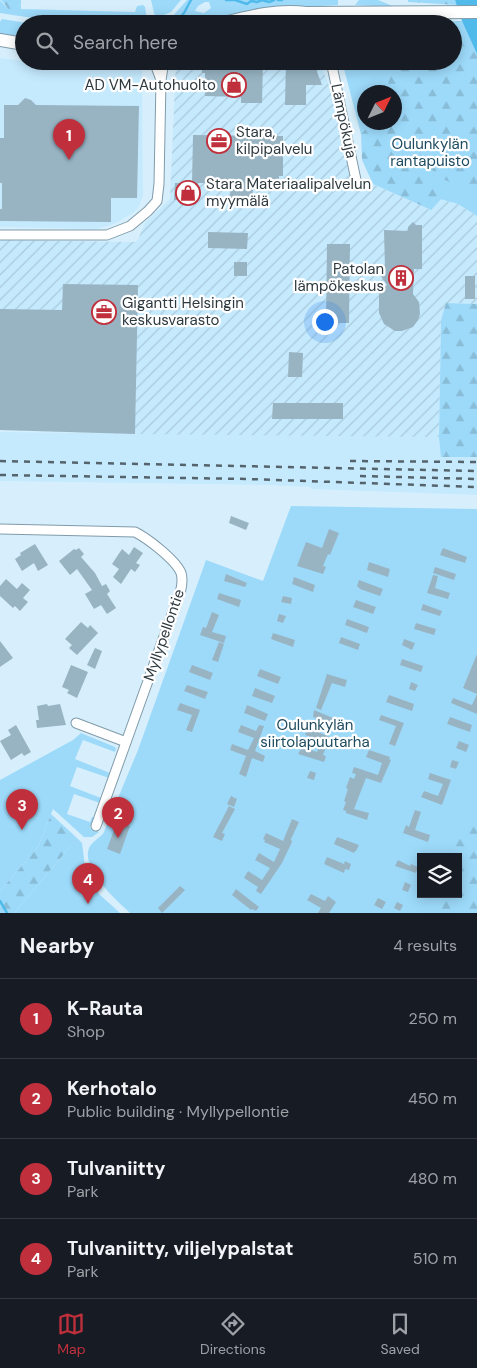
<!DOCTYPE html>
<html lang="en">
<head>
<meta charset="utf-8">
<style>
	body { margin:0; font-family:"DM Sans",sans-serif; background:#20242c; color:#f1f3f6 }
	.controls { position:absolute; right:15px; bottom:15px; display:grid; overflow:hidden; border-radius:0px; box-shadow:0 2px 12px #0003 }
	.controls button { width:45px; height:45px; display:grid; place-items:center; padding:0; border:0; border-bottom:1px solid #363941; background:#171b24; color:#f1f3f6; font:25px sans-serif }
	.compass { position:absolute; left:357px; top:85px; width:45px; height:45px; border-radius:50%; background:#171b24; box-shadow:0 2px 12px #0003; rotate:47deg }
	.you { position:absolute; left:324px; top:321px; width:18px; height:18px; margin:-12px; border:4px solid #fff; border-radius:50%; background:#1a73e8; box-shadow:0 0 0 8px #1a73e833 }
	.badge { display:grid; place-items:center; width:32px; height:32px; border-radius:50%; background:#c0303c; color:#fff; font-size:16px; font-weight:700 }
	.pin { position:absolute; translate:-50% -41px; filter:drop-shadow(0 1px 2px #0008) }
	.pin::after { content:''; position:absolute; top:26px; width:18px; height:15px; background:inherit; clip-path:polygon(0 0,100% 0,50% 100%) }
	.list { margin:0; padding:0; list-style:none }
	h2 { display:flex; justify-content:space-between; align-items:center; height:65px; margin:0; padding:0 20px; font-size:21px }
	h2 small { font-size:16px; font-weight:400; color:#9ea1a6 }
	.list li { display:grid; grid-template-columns:32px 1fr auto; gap:15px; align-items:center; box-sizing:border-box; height:80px; padding:0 20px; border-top:1px solid #363941 }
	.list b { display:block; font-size:19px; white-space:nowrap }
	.list p { margin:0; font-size:16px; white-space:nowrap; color:#9ea1a6 }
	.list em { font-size:16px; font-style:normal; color:#9ea1a6 }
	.icon { flex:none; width:28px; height:28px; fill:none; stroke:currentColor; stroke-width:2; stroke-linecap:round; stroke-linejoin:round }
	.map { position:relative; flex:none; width:477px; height:913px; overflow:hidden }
	.search { position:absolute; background:#171b24; box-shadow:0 2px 12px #0003; left:15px; right:15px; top:15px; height:55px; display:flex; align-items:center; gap:12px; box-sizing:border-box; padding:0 18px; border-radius:28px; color:#9ea1a6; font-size:19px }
	.sheet { height:385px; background:#171b24 }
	nav { display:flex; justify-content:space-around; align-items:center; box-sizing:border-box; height:70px; border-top:1px solid #363941; background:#171b24; font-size:14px; color:#9ea1a6 }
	nav a { display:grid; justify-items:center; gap:2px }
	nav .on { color:#c0303c }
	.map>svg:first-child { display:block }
</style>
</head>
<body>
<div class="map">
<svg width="477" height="913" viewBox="0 0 477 913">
	<defs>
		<pattern id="industrial-furrows" width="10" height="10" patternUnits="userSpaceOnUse" patternTransform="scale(1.25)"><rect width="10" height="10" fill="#c5eafe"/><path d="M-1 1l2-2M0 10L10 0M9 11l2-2" fill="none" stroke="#aac9db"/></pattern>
		<pattern id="forest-firs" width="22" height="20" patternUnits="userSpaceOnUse" patternTransform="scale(1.25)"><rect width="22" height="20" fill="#9ddafa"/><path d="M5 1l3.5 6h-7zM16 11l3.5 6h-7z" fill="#88bcd7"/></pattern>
	</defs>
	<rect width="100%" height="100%" fill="#d7effc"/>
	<!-- built -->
	<g fill="#c5eafe">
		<path d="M0 58 24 61 142 62 143 196 138 208 133 213 114 224 96 229 0 227Z"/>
		<path d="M0 432 477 437V495L311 489V487L266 485 0 481Z"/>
	</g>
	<!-- industrial -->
	<path fill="url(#industrial-furrows)" d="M176 61H319L335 101 341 141 351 181 364 180 430 210 441 199 451 202 458 204 477 216V304L446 303 441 320 439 437 135 434 0 430V240L135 242 138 240 144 224 170 199Z"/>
	<!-- green -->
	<g fill="#9ddafa" fill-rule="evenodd">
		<path d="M0 0 5 6 17 12V7L21 4V9L135 12 137 6 143 5 145 7 147 19C94 24 53 22 0 13Z"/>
		<path d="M151 0H181L171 12 157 18 155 17Z"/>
		<path d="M187 0H338V5L283 8 206 24H188L197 22 199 19 196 17 187 20 184 24H156L172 17ZM205 2H209L211 8 204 13 195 11 198 6Z"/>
		<path d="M359 0H378L395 7 355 5Z"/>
		<path d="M2 19 33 24H24V39L0 36V22Z"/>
		<path d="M404 21 405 24 462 21 477 54V216L458 204 441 199 431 210 361 134 343 65 340 63 339 61H453V24H348V22ZM364 92H394V122H364Z"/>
		<path d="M291 506 477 509V858L452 913H130C116 900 81 869 89 848 92 842 99 838 103 834L138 750 206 560 263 581ZM421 857H458V894H421Z"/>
		<path d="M81 733 115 747 116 749 115 752 83 740 75 759 110 773 109 778 77 767 70 786 101 798 100 803 74 794 67 814 90 822 92 817H94L90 828 99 832 92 837H84L53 809 38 847 0 891V780L73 740Z"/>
		<path d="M76 837 82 843 85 867 99 894 120 913H14L70 847Z"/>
	</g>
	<!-- forest -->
	<g fill="url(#forest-firs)">
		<path d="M1 0H21V4L17 7V12H11Z"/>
		<path d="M408 0H455L457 5 408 2Z"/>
		<path d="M462 21 477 54V197L438 176 425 163 410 136 395 117 394 92H386L394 61H453V24H416L418 22Z"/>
		<path d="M372 123H393L407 141 420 169 433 182 453 194 451 202 441 199 431 210 373 184 362 160 361 134Z"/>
		<path d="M446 303 477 304V457H441L439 437 441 320Z"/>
		<path d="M477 809V913H439V910L433 894H458V862L460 857 452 847Z"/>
		<path d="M51 814 76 837 70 847 14 913H0V891L38 847Z"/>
	</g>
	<!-- water -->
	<path fill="#50baeb" d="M455 0H477V54L462 21Z"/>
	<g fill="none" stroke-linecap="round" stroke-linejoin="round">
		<!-- stream -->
		<g stroke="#50baeb" stroke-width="2.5">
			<path d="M226 0H233"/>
			<path d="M235 0 247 4 251 1 257 2 262 0"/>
			<path d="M262 0 269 2 274 0"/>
			<path d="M278 0H282"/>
			<path d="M175 24 184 13 191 0"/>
			<path d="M0 901 7 913"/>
		</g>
	</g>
	<!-- building -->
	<g fill="#98b4c3">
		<path d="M202 61H263L262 103H241V97L205 96V73H202Z"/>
		<path d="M286 61H313L322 85H306V105H285Z"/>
		<path d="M25 98 31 100 36 105 139 106 137 198H111V222L0 221V209H2V183H0V138H4V105H18Z"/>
		<path d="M193 135 283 136V176H279V184H275V191L253 190 252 200 230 199V190H223V187H216V183H194H198V200H174L175 183H192Z"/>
		<path d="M413 222 416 225H422V269H414L413 294 419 302 420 314 418 320 413 327 402 331H395L384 324 379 313V292L387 285 380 275 385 269 384 230 408 231V227Z"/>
		<path d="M208 232 248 233 247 249 208 248Z"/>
		<path d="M327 244H350L349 323H326Z"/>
		<rect x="234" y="262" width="13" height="14"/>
		<rect x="465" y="276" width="10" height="23"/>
		<path d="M63 284 138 285 135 434 0 430V309L62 310Z"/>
		<path d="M289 352 303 353 302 377H288Z"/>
		<path d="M273 403H343V419H272Z"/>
		<path d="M231 516 249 523 246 530 229 523Z"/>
		<path d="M329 529 339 533 330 555 328 554 323 566 326 567 323 574 297 566 306 542 322 548Z"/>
		<path d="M35 544 48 565 38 571 34 563 22 571 15 559 21 555 20 553Z"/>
		<path d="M134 547 143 553 136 563 140 565 135 572 131 569 121 584 113 577 119 569 112 564 122 549 129 555Z"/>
		<path d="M79 548 84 554 81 557 95 573 102 586 106 584 110 591 107 594 116 608 107 614 101 605 94 609 85 594 92 590 77 569 70 575 59 561 74 549 76 550Z"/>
		<path d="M443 548 467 557 465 563 440 555Z"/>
		<path d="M369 562 390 569 388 577 367 570Z"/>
		<path d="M435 567 456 574 454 580 433 573Z"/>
		<path d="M226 574 247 583 245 587 224 581Z"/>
		<path d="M433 575 438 576 435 588 450 593 448 599 427 593Z"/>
		<path d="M294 577 315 585 313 592 292 584Z"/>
		<path d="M6 579 17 589 22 583 30 590 23 598 28 602 20 611 15 606 13 608 0 596V586Z"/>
		<path d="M359 580 383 589 380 596 360 589 357 586Z"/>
		<path d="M219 593 241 600 239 607 217 599Z"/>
		<path d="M283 596 292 598 291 604 281 602Z"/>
		<path d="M356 600 376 607 373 614 353 607Z"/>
		<path d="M423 604 442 611 440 616 421 610Z"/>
		<path d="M212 612 219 615 212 632 226 636 224 643 200 635 203 627 206 628Z"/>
		<path d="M279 614 286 616 283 623 277 621Z"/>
		<path d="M347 619 369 627 367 633 345 625Z"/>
		<path d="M81 622 88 628 90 625 98 633 77 655 69 648 72 645 65 639Z"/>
		<path d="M416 623 436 629 434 635 414 629Z"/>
		<path d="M273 633 295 640 293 647 271 639Z"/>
		<path d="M341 637 360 644 358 650 339 643Z"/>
		<path d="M404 639 415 643 412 650 402 645Z"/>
		<path d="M0 641 13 658 0 667Z"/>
		<path d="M219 642 224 644 218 662 212 660Z"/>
		<path d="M95 648 102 651 95 669 87 665Z"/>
		<path d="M477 654V714L451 703 453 698 472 705 477 694 463 688Z"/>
		<path d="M402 659 423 666 421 672 400 665Z"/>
		<path d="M71 665 88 672 77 698 67 693 69 690 62 687Z"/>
		<path d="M192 665 213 673 210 680 189 672Z"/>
		<path d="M260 669 281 677 278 684 257 676Z"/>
		<path d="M327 674 347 680 345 687 332 683 321 710 316 708Z"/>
		<path d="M411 682 418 685 415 691 409 689Z"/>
		<path d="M187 685 208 692 205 699 184 691Z"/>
		<path d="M255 688 275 696 272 703 252 696Z"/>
		<path d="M389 695 414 704 412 711 386 702Z"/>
		<path d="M180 703 200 710 192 732 186 730 192 715 177 710Z"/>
		<path d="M47 704 48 706 60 704 66 725 37 728 36 720H39L37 706Z"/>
		<path d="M247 705 268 714 265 721 244 713Z"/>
		<path d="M314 710 340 721 338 726 313 717Z"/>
		<path d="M381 715 404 723 395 746 389 744 396 726 379 720Z"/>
		<path d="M450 717 472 725 470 732 447 724Z"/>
		<path d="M16 725 31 752 24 756 22 753 11 760 0 741 11 735 8 730Z"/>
		<path d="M241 725 256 731 259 725 264 726 255 751 265 756 263 762 252 758 246 777 239 774 246 756 230 750 232 744 248 750 254 738 238 732Z"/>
		<path d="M308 728 330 737 323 755 326 756 324 762 298 754 302 747 317 752 321 740 305 735Z"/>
		<path d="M459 741 469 745 466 752 456 748Z"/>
		<path d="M369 750 390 757 389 759 391 760 381 783 366 778 354 809 369 813 367 820 346 813V811L343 810 346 802 344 801 348 789 346 788 350 777 354 779 356 774 352 773 354 767 378 775 382 763 366 757Z"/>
		<path d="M452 760 459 762 456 769 450 767Z"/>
		<path d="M310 771 316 773 314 780 307 778Z"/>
		<path d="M430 773 451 780 442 805 421 797 424 791 438 796 443 784 428 779Z"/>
		<path d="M231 796 237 799 234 807 227 804Z"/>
		<path d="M229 806 235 809 222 833 225 834 222 841 213 837Z"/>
		<path d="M415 810 421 812 415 830 430 835 428 842 403 833 406 825 409 827Z"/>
		<path d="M292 819 299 822 291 839 292 842 282 863 261 894 256 891 258 887 244 878 248 871 262 880 270 868 255 860 259 853 274 862 280 849 264 842 265 840 263 839 266 833 283 841Z"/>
		<path d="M117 822 130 826 120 854 107 849Z"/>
		<path d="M337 837 359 845 356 851H355L354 853 334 844Z"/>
		<path d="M327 857 344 864 345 861 351 864 349 870 345 869 344 873 324 864Z"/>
		<path d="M398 860 410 866 411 864 418 867 416 873 395 866Z"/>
		<path d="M405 882 411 885 408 892 402 890Z"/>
		<path d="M180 886 185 890 162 913 158 908Z"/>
		<path d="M236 889 259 907 256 911 252 909 251 910 232 895Z"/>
		<path d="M311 894 325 901 328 896 336 902 329 913H318L321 908 307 900Z"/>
		<path d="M378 898 386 902 382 909 374 905Z"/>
		<path d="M397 902 403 905 400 911 394 908Z"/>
	</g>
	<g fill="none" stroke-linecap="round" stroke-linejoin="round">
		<defs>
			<g id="minor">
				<path d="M321 13 323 24"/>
				<path d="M154 61 161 80"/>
				<path d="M331 61 356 180"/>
				<path d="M0 235H107L130 226 148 211 157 201 159 184 161 80 164 61"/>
				<path d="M0 529 135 532C147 538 176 560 181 573 183 579 182 584 181 589L96 826"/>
				<path d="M76 723 126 742"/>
			</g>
			<g id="secondary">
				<path d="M220 24C248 17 277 9 306 13L477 12"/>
				<path d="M263 24 297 17"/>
				<path d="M0 40 24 44"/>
			</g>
		</defs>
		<!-- minor casing -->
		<use href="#minor" stroke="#809baa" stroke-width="11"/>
		<!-- secondary casing -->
		<use href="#secondary" stroke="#809baa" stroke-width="14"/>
		<!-- minor -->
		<use href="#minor" stroke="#fff" stroke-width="9"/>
		<!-- secondary -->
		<use href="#secondary" stroke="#fff" stroke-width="12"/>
		<!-- rail -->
		<g stroke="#55646c" stroke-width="2.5" stroke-dasharray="6 6" stroke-linecap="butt">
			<path d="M0 461 477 471"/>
			<path d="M350 461 477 462"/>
			<path d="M0 475 248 479 477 487"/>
			<path d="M360 476 477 479"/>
		</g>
	</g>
	<!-- icons -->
	<defs>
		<symbol id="shop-ring" viewBox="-11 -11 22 22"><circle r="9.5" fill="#fff" stroke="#c0303c" stroke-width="1.5"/><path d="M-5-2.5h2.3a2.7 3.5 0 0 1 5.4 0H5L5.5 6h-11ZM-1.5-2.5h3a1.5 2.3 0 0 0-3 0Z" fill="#c0303c"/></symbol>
		<symbol id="office-ring" viewBox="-11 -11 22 22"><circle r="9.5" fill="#fff" stroke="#c0303c" stroke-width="1.5"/><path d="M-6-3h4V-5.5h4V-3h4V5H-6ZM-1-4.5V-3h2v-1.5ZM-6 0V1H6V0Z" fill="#c0303c"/></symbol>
		<symbol id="building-ring" viewBox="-11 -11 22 22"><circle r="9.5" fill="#fff" stroke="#c0303c" stroke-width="1.5"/><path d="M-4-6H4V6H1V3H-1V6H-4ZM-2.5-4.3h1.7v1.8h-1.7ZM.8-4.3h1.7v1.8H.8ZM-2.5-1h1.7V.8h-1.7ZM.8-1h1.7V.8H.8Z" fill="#c0303c"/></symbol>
	</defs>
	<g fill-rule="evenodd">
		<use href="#shop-ring" x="220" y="71" width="28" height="28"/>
		<use href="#office-ring" x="205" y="127" width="28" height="28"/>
		<use href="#shop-ring" x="174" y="179" width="28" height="28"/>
		<use href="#building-ring" x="387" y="264" width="28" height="28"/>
		<use href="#office-ring" x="90" y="298" width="28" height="28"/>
	</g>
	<g text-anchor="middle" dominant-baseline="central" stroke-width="4.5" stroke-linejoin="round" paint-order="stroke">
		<!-- poi labels -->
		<g font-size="15" fill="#2e3a40" stroke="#fff" text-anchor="start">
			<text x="216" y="85" text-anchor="end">AD VM-Autohuolto</text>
			<text x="236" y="132">Stara,<tspan x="236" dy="17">kilpipalvelu</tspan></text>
			<text x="206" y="184">Stara Materiaalipalvelun<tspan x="206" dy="17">myymälä</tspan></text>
			<text x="384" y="269" text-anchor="end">Patolan<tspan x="384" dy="17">lämpökeskus</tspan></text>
			<text x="122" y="303">Gigantti Helsingin<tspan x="122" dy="17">keskusvarasto</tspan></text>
		</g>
		<!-- street labels -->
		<g font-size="15" fill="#2e3a40" stroke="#fff">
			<text transform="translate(344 121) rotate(78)">Lämpökuja</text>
			<text transform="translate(164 635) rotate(-71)">Myllypellontie</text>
		</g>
		<!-- park labels -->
		<g font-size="15" fill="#1d4a5f" stroke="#fff">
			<text x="430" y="144">Oulunkylän<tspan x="430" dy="17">rantapuisto</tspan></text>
			<text x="315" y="725">Oulunkylän<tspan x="315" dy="17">siirtolapuutarha</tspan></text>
		</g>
	</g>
</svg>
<div class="controls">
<button><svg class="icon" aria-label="layers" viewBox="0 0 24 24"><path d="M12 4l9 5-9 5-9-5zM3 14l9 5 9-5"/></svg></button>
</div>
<svg class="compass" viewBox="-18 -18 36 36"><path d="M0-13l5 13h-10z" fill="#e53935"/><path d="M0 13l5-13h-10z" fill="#9ea1a6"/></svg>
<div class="you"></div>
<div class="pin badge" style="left:69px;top:160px">1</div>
<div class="pin badge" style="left:118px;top:838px">2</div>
<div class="pin badge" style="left:22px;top:830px">3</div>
<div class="pin badge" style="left:88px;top:904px">4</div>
<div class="search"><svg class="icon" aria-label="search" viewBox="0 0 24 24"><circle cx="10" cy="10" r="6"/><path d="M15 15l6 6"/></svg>Search here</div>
</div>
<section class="sheet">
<h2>Nearby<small>4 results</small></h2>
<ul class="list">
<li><span class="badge">1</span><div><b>K-Rauta</b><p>Shop</p></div><em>250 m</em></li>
<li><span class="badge">2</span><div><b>Kerhotalo</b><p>Public building · Myllypellontie</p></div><em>450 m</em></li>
<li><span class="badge">3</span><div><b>Tulvaniitty</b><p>Park</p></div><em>480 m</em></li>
<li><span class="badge">4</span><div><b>Tulvaniitty, viljelypalstat</b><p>Park</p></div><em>510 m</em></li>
</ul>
</section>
<nav>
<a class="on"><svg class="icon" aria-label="map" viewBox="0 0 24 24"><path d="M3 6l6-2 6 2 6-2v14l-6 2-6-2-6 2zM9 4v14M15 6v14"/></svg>Map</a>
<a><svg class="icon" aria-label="directions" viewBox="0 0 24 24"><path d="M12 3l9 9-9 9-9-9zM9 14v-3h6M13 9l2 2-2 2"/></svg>Directions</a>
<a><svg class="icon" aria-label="saved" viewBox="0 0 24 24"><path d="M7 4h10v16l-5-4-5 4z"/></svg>Saved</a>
</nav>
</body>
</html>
